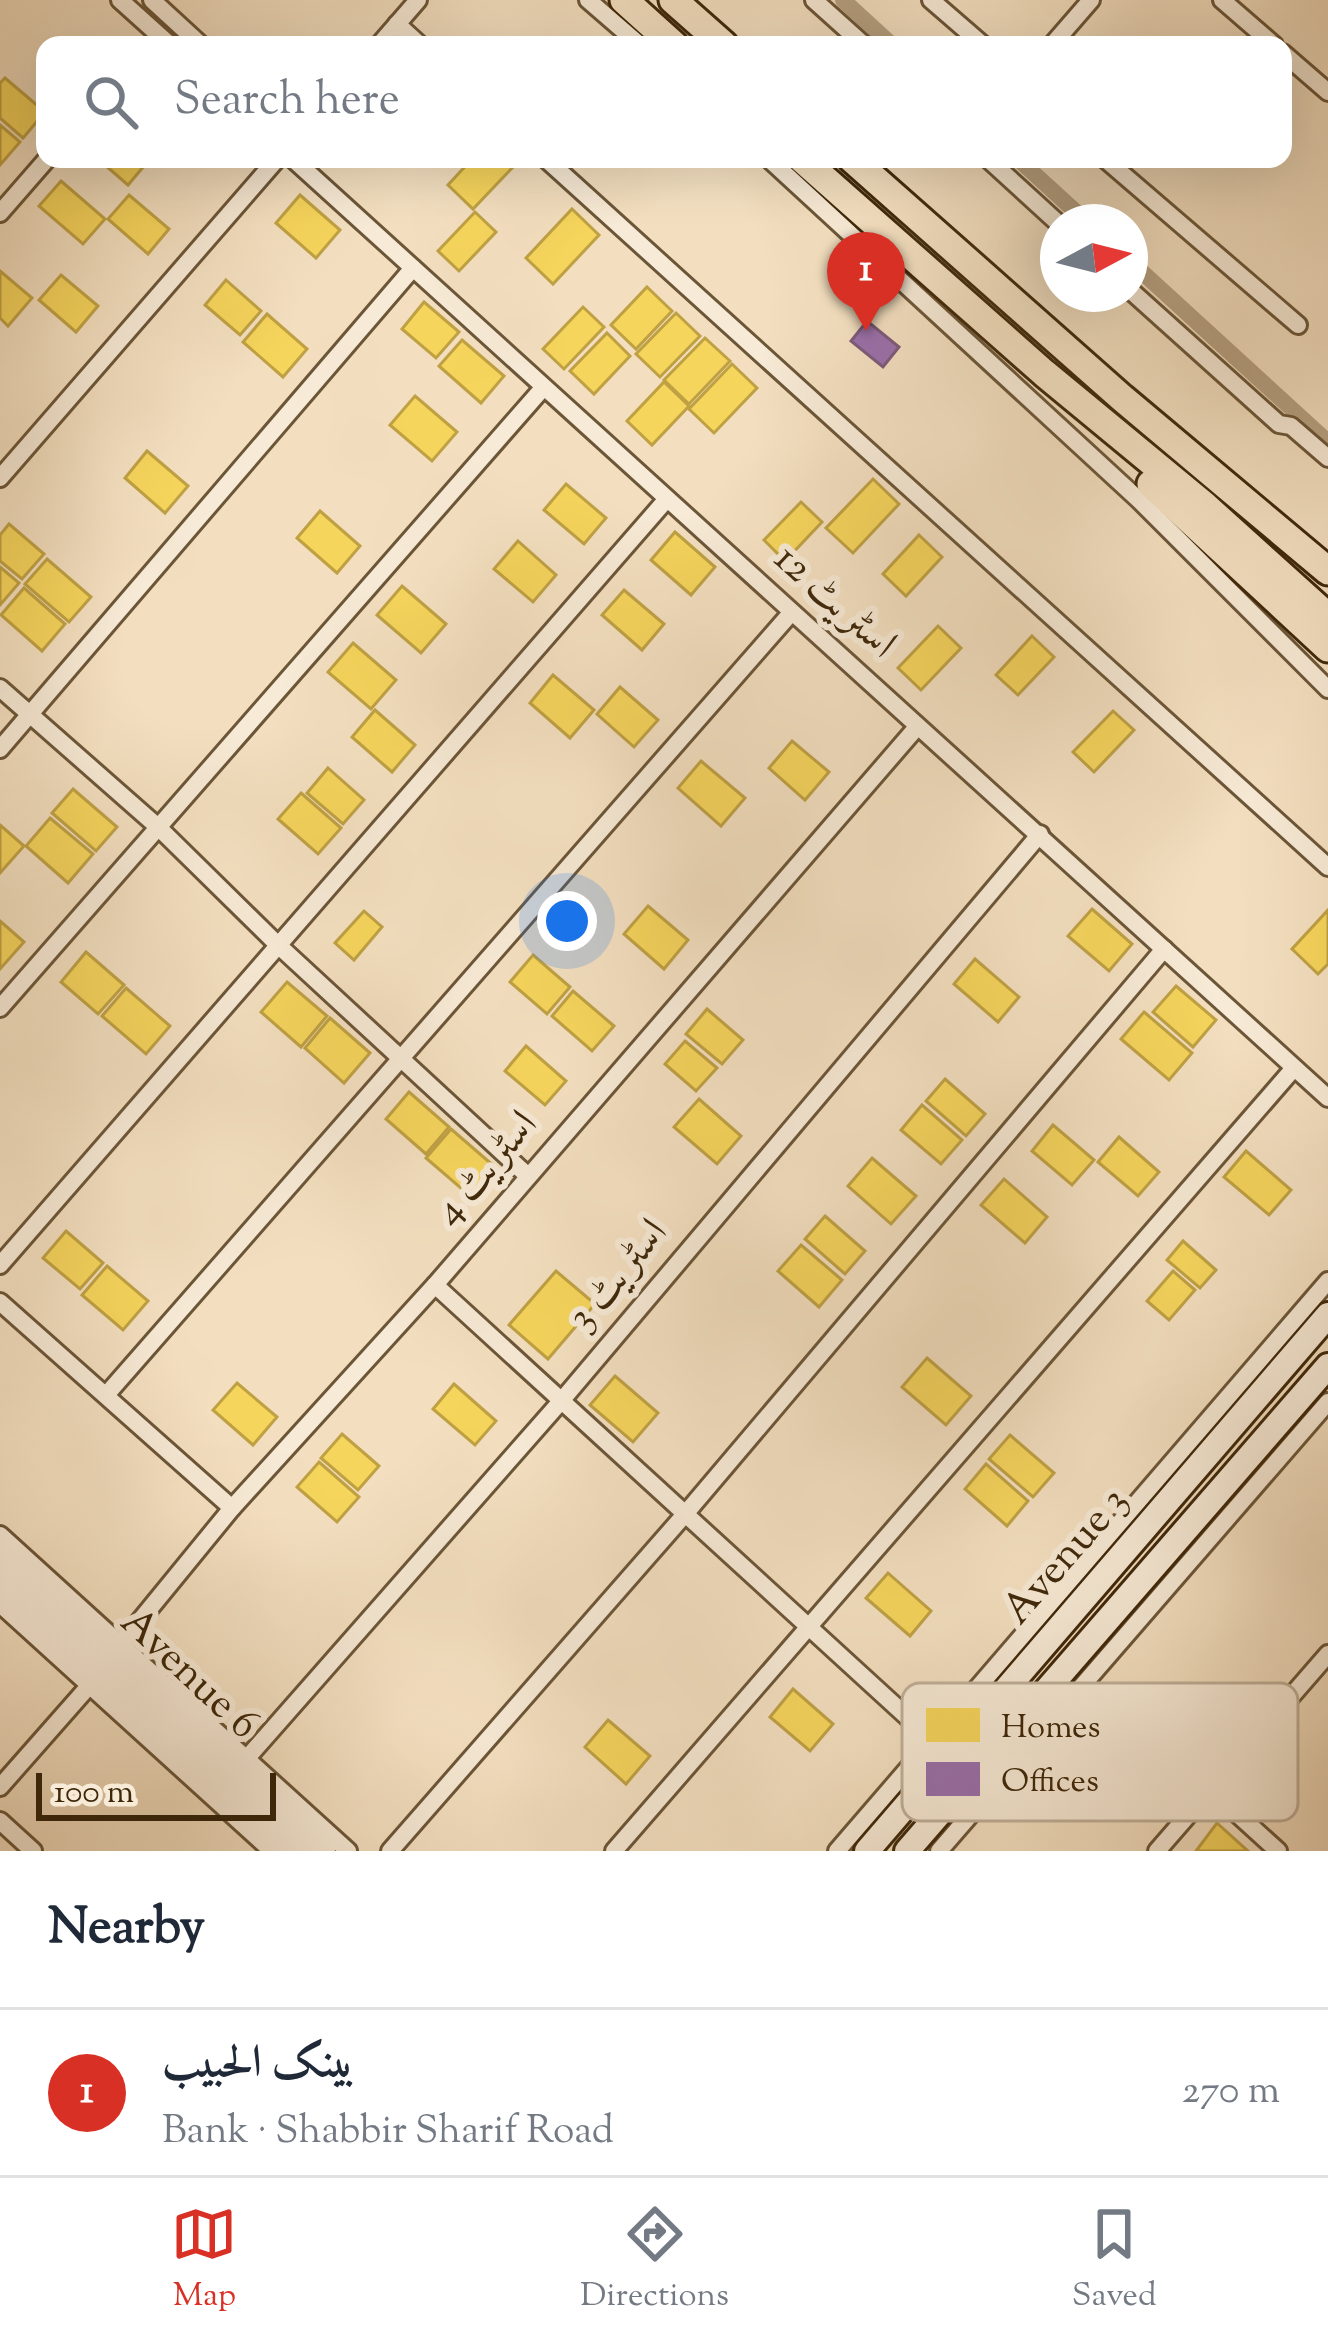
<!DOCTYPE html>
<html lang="en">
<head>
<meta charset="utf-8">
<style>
	body { margin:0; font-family:"Sorts Mill Goudy",Amiri,serif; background:#f2f2f3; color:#1f2937 }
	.compass { position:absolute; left:1040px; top:204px; width:108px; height:108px; border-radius:50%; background:#fff; box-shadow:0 12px 48px #0002; rotate:83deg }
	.scale { position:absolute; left:36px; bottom:30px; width:240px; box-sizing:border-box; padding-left:12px; border:6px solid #3f280a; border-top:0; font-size:33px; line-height:42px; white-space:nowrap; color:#3f280a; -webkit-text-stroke:9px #f7ead6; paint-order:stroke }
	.you { position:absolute; left:567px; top:921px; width:42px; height:42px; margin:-30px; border:9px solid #fff; border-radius:50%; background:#1a73e8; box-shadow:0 0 0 18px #1a73e833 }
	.badge { display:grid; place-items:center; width:78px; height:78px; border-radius:50%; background:#d93025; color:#fff; font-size:39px; font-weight:700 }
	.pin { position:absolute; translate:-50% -99px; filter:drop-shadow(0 3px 6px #0008) }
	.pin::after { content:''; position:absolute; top:63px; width:42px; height:36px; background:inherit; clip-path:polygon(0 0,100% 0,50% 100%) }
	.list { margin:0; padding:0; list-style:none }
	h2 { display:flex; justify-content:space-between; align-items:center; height:156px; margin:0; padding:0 48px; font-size:51px }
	h2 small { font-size:39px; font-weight:400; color:#747a83 }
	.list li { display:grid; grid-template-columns:78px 1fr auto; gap:36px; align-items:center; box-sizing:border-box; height:168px; padding:0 48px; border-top:3px solid #e0e1e3 }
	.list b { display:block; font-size:45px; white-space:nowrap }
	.list p { margin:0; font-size:39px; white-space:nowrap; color:#747a83 }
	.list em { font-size:39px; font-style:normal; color:#747a83 }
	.icon { flex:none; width:66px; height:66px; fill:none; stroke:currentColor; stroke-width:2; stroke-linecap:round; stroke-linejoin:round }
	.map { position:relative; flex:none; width:1328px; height:1851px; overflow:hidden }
	.search { position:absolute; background:#fff; box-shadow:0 12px 48px #0002; left:36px; right:36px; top:36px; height:132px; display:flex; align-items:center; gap:30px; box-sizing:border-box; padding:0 42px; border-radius:24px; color:#747a83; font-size:45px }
	.sheet { height:324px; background:#fff }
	nav { display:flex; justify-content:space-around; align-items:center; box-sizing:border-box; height:168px; border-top:3px solid #e0e1e3; background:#fff; font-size:33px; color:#747a83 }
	nav a { display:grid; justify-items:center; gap:6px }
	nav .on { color:#d93025 }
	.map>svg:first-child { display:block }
</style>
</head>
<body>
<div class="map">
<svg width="1328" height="1851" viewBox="0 0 1328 1851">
	<rect width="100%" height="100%" fill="#f3dfc0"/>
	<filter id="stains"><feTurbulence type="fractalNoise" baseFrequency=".00167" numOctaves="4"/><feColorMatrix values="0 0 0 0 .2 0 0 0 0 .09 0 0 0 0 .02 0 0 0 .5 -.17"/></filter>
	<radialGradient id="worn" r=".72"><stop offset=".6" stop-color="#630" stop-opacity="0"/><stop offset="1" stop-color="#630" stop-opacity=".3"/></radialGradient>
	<!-- homes -->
	<g fill="#f6d55c" stroke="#bfa143" stroke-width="3">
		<path d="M5 78 45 112 23 138 0 118V83Z"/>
		<path d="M0 125 20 142 0 165Z"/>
		<path d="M98 159H148L149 160 128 185Z"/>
		<path d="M472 159H503L512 168 473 209 448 185Z"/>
		<path d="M61 181 105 219 83 244 39 206Z"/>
		<path d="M129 195 169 229 148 254 108 219Z"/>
		<path d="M300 195 340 230 316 258 276 223Z"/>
		<path d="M572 209 599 235 553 284 526 258Z"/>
		<path d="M475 212 496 232 459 271 438 251Z"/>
		<path d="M0 271 32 298 8 326 0 318Z"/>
		<path d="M61 275 98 306 76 332 39 300Z"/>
		<path d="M226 280 261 311 240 335 205 305Z"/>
		<path d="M647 287 672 311 636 349 611 325Z"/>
		<path d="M424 302 459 332 436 358 402 329Z"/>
		<path d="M583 307 604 327 564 369 543 349Z"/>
		<path d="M676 313 700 336 660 377 636 354Z"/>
		<path d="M267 314 307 349 283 377 243 342Z"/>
		<path d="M607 333 630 356 594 394 570 371Z"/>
		<path d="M705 338 730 361 689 404 664 380Z"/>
		<path d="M462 340 504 376 481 403 439 366Z"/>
		<path d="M732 364 757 388 714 433 689 409Z"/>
		<path d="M664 382 689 406 652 445 627 421Z"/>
		<path d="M415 396 457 432 432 461 390 425Z"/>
		<path d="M147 451 188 486 165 513 125 478Z"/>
		<path d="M873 479 899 504 853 553 826 528Z"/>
		<path d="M566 484 606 518 584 544 544 510Z"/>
		<path d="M801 502 822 522 785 561 764 540Z"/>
		<path d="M320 511 360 546 337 573 297 538Z"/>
		<path d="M9 524 44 554 22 579 0 561V535Z"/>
		<path d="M675 532 715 567 691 595 651 560Z"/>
		<path d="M919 535 942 557 906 596 883 574Z"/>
		<path d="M518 541 556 575 533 602 494 569Z"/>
		<path d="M47 559 91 597 69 622 25 584Z"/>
		<path d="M0 567 19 583 0 605Z"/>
		<path d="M402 586 446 624 421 653 377 615Z"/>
		<path d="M24 588 65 624 42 651 1 615Z"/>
		<path d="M624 590 664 624 642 650 602 615Z"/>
		<path d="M938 626 961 648 921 690 898 668Z"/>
		<path d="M1032 636 1054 657 1018 695 996 675Z"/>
		<path d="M353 643 396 680 371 709 328 672Z"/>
		<path d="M553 675 594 710 570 738 530 703Z"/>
		<path d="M620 687 658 720 634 747 597 714Z"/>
		<path d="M375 710 415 745 392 772 352 737Z"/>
		<path d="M1113 711 1134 730 1094 772 1073 752Z"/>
		<path d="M792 741 829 772 805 800 769 768Z"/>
		<path d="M701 761 745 798 721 826 678 788Z"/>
		<path d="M328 768 364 800 343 824 307 793Z"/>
		<path d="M73 789 117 827 96 851 52 813Z"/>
		<path d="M301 793 341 828 318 854 278 819Z"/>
		<path d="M50 818 93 854 68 883 26 846Z"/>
		<path d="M0 825 24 846 0 873Z"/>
		<path d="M648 906 688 940 664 969 624 934Z"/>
		<path d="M1092 909 1132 944 1109 971 1068 936Z"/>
		<path d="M1328 910V964L1318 974 1292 949Z"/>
		<path d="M364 911 382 927 354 960 335 943Z"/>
		<path d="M0 921 24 942 0 969Z"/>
		<path d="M86 952 124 985 98 1014 61 982Z"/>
		<path d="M533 955 570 987 547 1014 510 982Z"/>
		<path d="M975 959 1019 997 998 1022 954 984Z"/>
		<path d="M287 982 327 1016 301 1047 261 1012Z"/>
		<path d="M1176 986 1216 1020 1193 1047 1153 1012Z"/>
		<path d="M126 988 170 1026 146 1054 102 1016Z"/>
		<path d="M573 991 614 1026 592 1051 552 1016Z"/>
		<path d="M707 1009 743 1040 722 1064 686 1034Z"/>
		<path d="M1144 1012 1192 1053 1169 1080 1121 1039Z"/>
		<path d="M330 1018 370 1053 344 1083 305 1048Z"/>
		<path d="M685 1041 717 1068 696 1091 665 1064Z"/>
		<path d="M526 1046 566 1081 545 1105 505 1071Z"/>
		<path d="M945 1079 985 1114 966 1136 926 1101Z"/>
		<path d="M409 1092 449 1127 426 1154 386 1119Z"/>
		<path d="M699 1099 741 1136 717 1164 674 1127Z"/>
		<path d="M922 1105 962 1140 941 1164 901 1130Z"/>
		<path d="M1053 1125 1094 1160 1072 1185 1032 1151Z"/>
		<path d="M451 1129 495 1167 470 1196 426 1158Z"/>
		<path d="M1119 1137 1159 1172 1138 1196 1098 1162Z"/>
		<path d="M1246 1151 1291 1190 1269 1215 1224 1177Z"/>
		<path d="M872 1158 916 1196 891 1224 848 1186Z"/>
		<path d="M1004 1179 1047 1217 1025 1243 981 1205Z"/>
		<path d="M825 1216 865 1251 845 1274 805 1239Z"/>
		<path d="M66 1231 103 1263 80 1289 43 1258Z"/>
		<path d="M1183 1241 1216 1270 1200 1288 1167 1260Z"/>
		<path d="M801 1245 842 1280 819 1307 778 1271Z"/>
		<path d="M107 1266 148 1301 123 1330 82 1295Z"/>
		<path d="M556 1271 595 1304 548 1359 509 1325Z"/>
		<path d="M1173 1271 1195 1290 1169 1320 1147 1301Z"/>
		<path d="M927 1358 971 1396 946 1425 902 1387Z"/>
		<path d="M615 1376 658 1413 633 1442 590 1405Z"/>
		<path d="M237 1383 277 1417 253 1445 213 1410Z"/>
		<path d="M454 1384 496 1421 475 1445 433 1409Z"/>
		<path d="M342 1434 379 1466 358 1490 321 1458Z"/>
		<path d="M1010 1435 1054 1473 1033 1497 989 1459Z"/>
		<path d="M319 1462 359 1497 337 1522 297 1487Z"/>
		<path d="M986 1464 1028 1501 1007 1526 965 1489Z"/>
		<path d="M888 1573 931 1611 910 1636 866 1598Z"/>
		<path d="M793 1689 833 1724 810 1751 770 1717Z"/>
		<path d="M608 1720 650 1756 626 1784 585 1747Z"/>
		<path d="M1217 1823 1248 1851H1196Z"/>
	</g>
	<!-- offices -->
	<path fill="#9970ab" stroke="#7e5a7b" stroke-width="3" d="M867 321 899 347 883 367 851 341Z"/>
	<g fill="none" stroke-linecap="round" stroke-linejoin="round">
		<!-- canal -->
		<g stroke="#b6a182" stroke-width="16">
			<path d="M843 0 892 45"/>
			<path d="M1018 159 1087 222"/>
			<path d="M1130 261 1328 442"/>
		</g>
		<defs>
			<g id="street">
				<path d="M120 0 170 45"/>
				<path d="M152 0 201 45"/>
				<path d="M588 0 640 45"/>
				<path d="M814 0 864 45"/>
				<path d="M931 0 983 45"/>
				<path d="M1222 0 1274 45"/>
				<path d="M397 24 420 45"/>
				<path d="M379 45 418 0"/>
				<path d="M1052 45 1091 0"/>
				<path d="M1283 53 1328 92"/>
				<path d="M293 159 1328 1098"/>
				<path d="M546 159 1328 867"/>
				<path d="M769 159 1139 500 1328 689"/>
				<path d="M988 159 1058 223"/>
				<path d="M1105 159 1298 325"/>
				<path d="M0 213 47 159"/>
				<path d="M1130 290 1279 424 1291 426 1328 458"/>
				<path d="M0 478 277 159"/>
				<path d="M0 688 158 827 278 945 528 1176"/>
				<path d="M0 749 413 268"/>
				<path d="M0 1008 543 388"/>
				<path d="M0 1265 666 500"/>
				<path d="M435 1285 939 1746"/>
				<path d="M0 1302 232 1508"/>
				<path d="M107 1394 791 613"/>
				<path d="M0 1535 348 1851"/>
				<path d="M0 1604 272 1851"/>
				<path d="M111 1656 232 1508 435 1285 917 727"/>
				<path d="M247 1758 562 1400 1040 834"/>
				<path d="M0 1787 96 1678"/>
				<path d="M1210 1789 1278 1851"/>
				<path d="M0 1821 33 1851"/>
				<path d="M390 1851 686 1513 1164 949"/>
				<path d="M614 1851 1294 1068"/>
				<path d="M837 1851 1328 1281"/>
				<path d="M939 1851 1328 1402"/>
				<path d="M1157 1851 1328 1654"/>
			</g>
			<g id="secondary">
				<path d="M0 1557 323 1851"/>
				<path d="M0 1582 295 1851"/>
				<path d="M867 1851 1328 1315"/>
				<path d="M907 1851 1328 1366"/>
			</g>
			<g id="primary">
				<path d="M624 0 674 45"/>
				<path d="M673 0 724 45"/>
				<path d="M802 159 1044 373 1205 506 1328 617"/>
				<path d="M852 159 1122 398 1328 571"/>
				<path d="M1151 484 1328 648"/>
			</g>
		</defs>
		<!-- street casing -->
		<use href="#street" stroke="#6c5638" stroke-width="22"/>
		<!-- secondary casing -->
		<use href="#secondary" stroke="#3f280a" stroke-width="30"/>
		<!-- primary casing -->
		<use href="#primary" stroke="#3f280a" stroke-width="33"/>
		<!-- street -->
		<use href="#street" stroke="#f7ead6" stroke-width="16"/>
		<!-- secondary -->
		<use href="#secondary" stroke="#f7ead6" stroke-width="24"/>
		<!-- primary -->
		<use href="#primary" stroke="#f3dfc0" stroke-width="27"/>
	</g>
	<g text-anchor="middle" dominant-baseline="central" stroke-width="12" stroke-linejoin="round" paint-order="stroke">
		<!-- street labels -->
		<g font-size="42" fill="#3f280a" stroke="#f7ead6">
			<text transform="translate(834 603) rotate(42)">اسٹریٹ 12</text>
			<text transform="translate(487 1169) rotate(-49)">اسٹریٹ 4</text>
			<text transform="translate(619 1276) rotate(-50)">اسٹریٹ 3</text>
			<text transform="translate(1067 1557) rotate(-49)">Avenue 3</text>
			<text transform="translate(188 1675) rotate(43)">Avenue 6</text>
		</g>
	</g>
	<!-- legend -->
	<rect x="902" y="1683" width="396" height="138" rx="18" fill="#f7ead6" stroke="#c0b099" stroke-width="3"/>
	<rect x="926" y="1708" width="54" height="34" fill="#f6d55c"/>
	<rect x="926" y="1762" width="54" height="34" fill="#9970ab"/>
	<g font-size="33" fill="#3f280a">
		<text x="1001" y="1737">Homes</text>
		<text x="1001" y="1791">Offices</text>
	</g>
	<rect width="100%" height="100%" filter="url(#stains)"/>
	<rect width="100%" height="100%" fill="url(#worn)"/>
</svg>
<svg class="compass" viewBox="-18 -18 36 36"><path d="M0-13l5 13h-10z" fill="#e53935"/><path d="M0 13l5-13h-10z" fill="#747a83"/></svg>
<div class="scale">100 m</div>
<div class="you"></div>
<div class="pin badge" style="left:866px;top:331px">1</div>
<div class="search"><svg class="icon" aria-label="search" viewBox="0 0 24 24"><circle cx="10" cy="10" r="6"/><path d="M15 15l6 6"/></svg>Search here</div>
</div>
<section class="sheet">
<h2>Nearby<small></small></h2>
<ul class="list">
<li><span class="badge">1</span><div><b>بينک الحبيب</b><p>Bank · Shabbir Sharif Road</p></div><em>270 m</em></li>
</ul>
</section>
<nav>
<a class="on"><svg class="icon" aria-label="map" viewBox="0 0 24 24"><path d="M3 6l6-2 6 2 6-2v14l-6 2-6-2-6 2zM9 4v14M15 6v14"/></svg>Map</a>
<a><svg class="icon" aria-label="directions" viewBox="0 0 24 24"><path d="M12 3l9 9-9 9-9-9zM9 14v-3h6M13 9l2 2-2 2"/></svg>Directions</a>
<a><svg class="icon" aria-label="saved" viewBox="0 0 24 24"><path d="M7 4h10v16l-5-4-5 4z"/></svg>Saved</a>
</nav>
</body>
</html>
